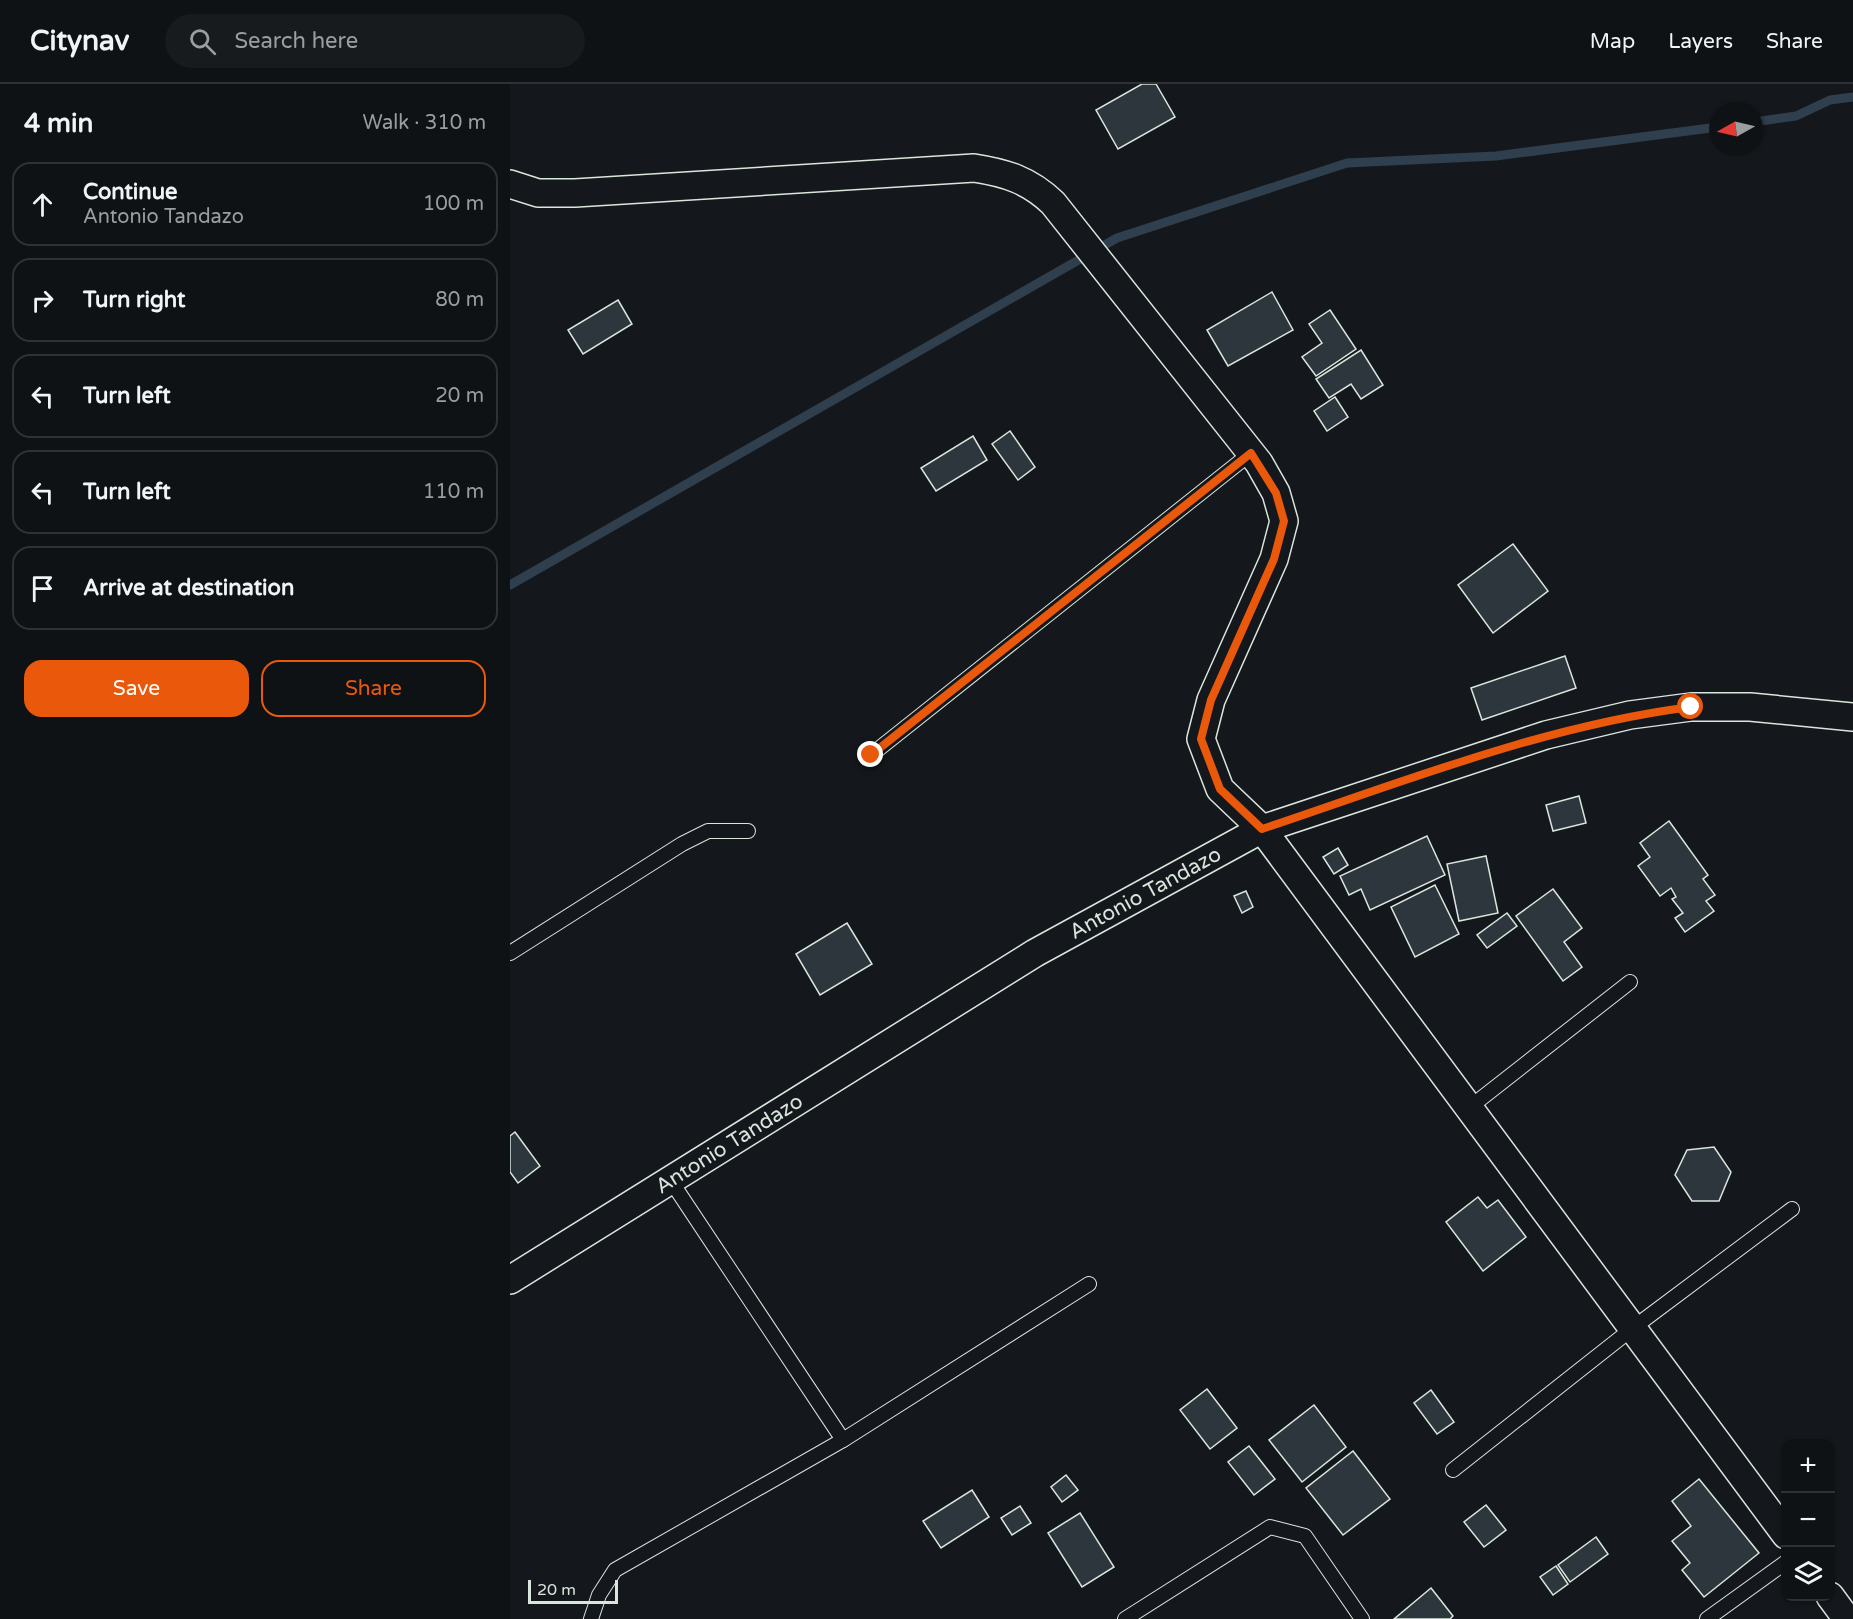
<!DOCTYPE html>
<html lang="en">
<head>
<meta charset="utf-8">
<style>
	body { margin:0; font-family:"Varela Round",sans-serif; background:#181b1e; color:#f1f3f6 }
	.controls { position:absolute; right:18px; bottom:18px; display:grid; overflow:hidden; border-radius:12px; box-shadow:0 2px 4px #0004 }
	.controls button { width:54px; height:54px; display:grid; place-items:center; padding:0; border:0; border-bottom:2px solid #2f3234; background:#0f1215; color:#f1f3f6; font:30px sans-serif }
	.compass { position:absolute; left:1199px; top:18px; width:54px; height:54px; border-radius:50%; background:#0f1215; box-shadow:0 2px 4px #0004; rotate:262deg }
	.scale { position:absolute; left:18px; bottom:15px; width:90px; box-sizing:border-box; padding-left:6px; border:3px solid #d8e6dc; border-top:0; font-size:16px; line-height:21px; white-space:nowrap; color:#d8e6dc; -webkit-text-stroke:4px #14181c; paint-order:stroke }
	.stop { position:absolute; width:18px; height:18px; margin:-14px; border:4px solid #ea580c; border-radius:50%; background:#fff }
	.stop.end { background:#ea580c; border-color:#fff; box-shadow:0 2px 6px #0008 }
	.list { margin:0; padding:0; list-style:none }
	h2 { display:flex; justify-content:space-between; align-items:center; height:78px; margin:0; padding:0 24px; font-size:26px }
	h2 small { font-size:20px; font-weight:400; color:#9b9ea0 }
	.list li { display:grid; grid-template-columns:39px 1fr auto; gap:18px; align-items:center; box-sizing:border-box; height:84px; margin:0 12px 12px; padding:0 12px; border:2px solid #2f3234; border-radius:18px }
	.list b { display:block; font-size:22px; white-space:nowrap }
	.list p { margin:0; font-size:20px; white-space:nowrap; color:#9b9ea0 }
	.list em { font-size:20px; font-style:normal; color:#9b9ea0 }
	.actions { display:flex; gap:12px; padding:18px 24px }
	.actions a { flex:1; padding:14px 0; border:2px solid #ea580c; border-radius:18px; text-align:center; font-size:21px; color:#ea580c }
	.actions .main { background:#ea580c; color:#fff }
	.icon { flex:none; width:33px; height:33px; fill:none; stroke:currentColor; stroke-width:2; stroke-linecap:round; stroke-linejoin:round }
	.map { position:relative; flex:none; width:1343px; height:1535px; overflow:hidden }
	header { display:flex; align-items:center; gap:36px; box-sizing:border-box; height:84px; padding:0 30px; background:#0f1215; border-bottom:2px solid #2f3234 }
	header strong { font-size:28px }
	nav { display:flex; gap:33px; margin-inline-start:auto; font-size:21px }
	.search { width:420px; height:54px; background:#181b1e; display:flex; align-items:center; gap:15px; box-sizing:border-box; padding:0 21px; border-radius:33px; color:#9b9ea0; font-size:22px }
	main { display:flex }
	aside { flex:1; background:#0f1215 }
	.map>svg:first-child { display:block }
</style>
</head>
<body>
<header>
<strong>Citynav</strong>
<div class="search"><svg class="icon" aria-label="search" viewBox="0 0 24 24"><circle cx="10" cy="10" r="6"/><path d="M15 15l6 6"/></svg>Search here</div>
<nav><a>Map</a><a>Layers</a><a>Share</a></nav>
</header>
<main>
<aside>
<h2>4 min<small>Walk · 310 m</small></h2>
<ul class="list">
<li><svg class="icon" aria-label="ahead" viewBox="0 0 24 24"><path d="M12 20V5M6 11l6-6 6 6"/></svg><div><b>Continue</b><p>Antonio Tandazo</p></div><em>100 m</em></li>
<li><svg class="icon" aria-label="right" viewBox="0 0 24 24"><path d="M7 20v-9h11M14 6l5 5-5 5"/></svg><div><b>Turn right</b></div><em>80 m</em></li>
<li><svg class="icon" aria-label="left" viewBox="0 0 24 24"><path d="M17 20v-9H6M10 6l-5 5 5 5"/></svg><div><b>Turn left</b></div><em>20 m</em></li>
<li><svg class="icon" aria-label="left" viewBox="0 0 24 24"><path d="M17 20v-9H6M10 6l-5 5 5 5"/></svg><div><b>Turn left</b></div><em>110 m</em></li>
<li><svg class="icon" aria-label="arrive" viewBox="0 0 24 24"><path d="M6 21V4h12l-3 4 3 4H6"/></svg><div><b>Arrive at destination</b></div></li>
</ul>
<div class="actions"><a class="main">Save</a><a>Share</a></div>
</aside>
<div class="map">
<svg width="1343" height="1535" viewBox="0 0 1343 1535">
	<rect width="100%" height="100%" fill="#14181c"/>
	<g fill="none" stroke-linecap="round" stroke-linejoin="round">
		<!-- stream -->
		<g stroke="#2f3f4d" stroke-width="9">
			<path d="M1244 38 1286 32 1320 16 1343 13"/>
			<path d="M0 501 607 154 837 79 986 72 1208 43"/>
		</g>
	</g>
	<!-- building -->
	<g fill="#2c363c" stroke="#d8e6dc" stroke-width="1.5">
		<path d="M632 0H646L665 33 608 65 586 26Z"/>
		<path d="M762 208 783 246 718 282 697 246Z"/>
		<path d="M108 216 122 240 73 270 58 246Z"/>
		<path d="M820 226 846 265 806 292 792 273 812 259 799 240Z"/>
		<path d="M851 266 873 301 851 315 841 300 819 314 806 295Z"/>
		<path d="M825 313 838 333 817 347 804 327Z"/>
		<path d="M500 347 525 383 508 396 482 360Z"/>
		<path d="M463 352 477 376 426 407 411 384Z"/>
		<path d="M1003 460 1038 507 983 549 948 501Z"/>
		<path d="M1055 572 1066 604 972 636 961 604Z"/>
		<path d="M1069 712 1076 739 1043 747 1036 721Z"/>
		<path d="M1159 737 1198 791 1193 795 1205 811 1196 817 1204 827 1175 848 1165 834 1173 829 1162 815 1166 813 1161 804 1150 812 1128 782 1140 773 1130 759Z"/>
		<path d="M917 752 935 791 860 826 851 805 839 811 830 792Z"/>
		<path d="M828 764 838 781 824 790 813 773Z"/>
		<path d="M976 772 988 829 949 837 937 780Z"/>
		<path d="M925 801 949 850 905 873 881 823Z"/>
		<path d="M1043 805 1072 844 1054 858 1072 883 1053 897 1006 832Z"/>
		<path d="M736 807 743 823 732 829 724 812Z"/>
		<path d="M997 829 1007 842 977 864 967 851Z"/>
		<path d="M337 839 362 880 310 911 286 870Z"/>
		<path d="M5 1048 30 1082 8 1099 0 1088V1052Z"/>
		<path d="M1204 1063 1221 1088 1209 1117H1182L1165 1091 1177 1066Z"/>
		<path d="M968 1113 977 1124 988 1116 1016 1153 973 1187 936 1138Z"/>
		<path d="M697 1305 727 1344 700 1365 670 1326Z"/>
		<path d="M921 1306 944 1338 927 1350 904 1319Z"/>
		<path d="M804 1321 836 1363 792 1398 759 1356Z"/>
		<path d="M739 1362 765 1395 744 1411 718 1378Z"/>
		<path d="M843 1367 880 1415 833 1451 796 1404Z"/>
		<path d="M556 1391 568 1406 552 1418 541 1403Z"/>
		<path d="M1189 1395 1249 1469 1194 1513 1172 1486 1180 1479 1162 1457 1181 1442 1162 1417Z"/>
		<path d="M462 1406 479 1433 431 1464 413 1437Z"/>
		<path d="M976 1421 996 1446 974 1463 954 1438Z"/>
		<path d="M510 1422 521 1439 502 1451 491 1434Z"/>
		<path d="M570 1429 604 1483 572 1503 538 1449Z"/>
		<path d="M1086 1453 1098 1470 1060 1498 1048 1481Z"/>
		<path d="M1046 1482 1058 1500 1043 1511 1030 1493Z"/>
		<path d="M921 1504 943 1532 940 1535H884Z"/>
	</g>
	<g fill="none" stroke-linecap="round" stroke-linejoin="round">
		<defs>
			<g id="lane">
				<path d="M361 671 741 369"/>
				<path d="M0 869 172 760 198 747H238"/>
				<path d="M959 1024 1120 898"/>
				<path d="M161 1097 333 1356 579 1200"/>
				<path d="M943 1386 1123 1244 1282 1125"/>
				<path d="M81 1535 89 1511 105 1486 333 1356"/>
				<path d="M615 1535 760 1443 795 1452 852 1535"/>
				<path d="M1197 1535 1276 1478"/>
			</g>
			<g id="street">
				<path d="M0 100 28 109H65L464 84C496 89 519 96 543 119L749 379 766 409 774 437 764 475 701 616 691 655 710 705 752 745 1276 1451"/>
				<path id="s1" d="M0 1196 525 869 752 745 1036 651 1120 631 1181 623H1240L1343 633"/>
				<path d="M1320 1512 1337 1535"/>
			</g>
		</defs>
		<!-- lane casing -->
		<use href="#lane" stroke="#d8e6dc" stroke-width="16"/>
		<!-- street casing -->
		<use href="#street" stroke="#d8e6dc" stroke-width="30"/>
		<!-- lane -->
		<use href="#lane" stroke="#14181c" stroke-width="14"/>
		<!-- street -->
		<use href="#street" stroke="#14181c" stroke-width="27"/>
	</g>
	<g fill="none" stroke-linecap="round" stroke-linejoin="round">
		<!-- route -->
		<path stroke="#ea580c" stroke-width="8" d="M361 671 741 369 766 409 774 437 764 475 701 616 691 655 710 705 752 745C893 698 1033 642 1181 623"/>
	</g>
	<g text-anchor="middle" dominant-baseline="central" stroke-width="4.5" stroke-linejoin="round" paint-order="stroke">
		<!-- street labels -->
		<g font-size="21" fill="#d8e6dc" stroke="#14181c">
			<text stroke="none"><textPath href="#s1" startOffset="744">Antonio Tandazo</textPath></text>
			<text stroke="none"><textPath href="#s1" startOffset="258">Antonio Tandazo</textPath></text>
		</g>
	</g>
</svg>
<div class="controls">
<button>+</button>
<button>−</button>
<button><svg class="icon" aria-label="layers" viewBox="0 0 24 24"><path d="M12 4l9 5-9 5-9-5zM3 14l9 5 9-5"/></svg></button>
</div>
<svg class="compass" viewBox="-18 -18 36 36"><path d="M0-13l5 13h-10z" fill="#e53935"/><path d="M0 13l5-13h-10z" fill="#9b9ea0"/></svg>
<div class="scale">20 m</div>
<div class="stop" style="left:1181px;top:623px"></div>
<div class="stop end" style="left:361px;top:671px"></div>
</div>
</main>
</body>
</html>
